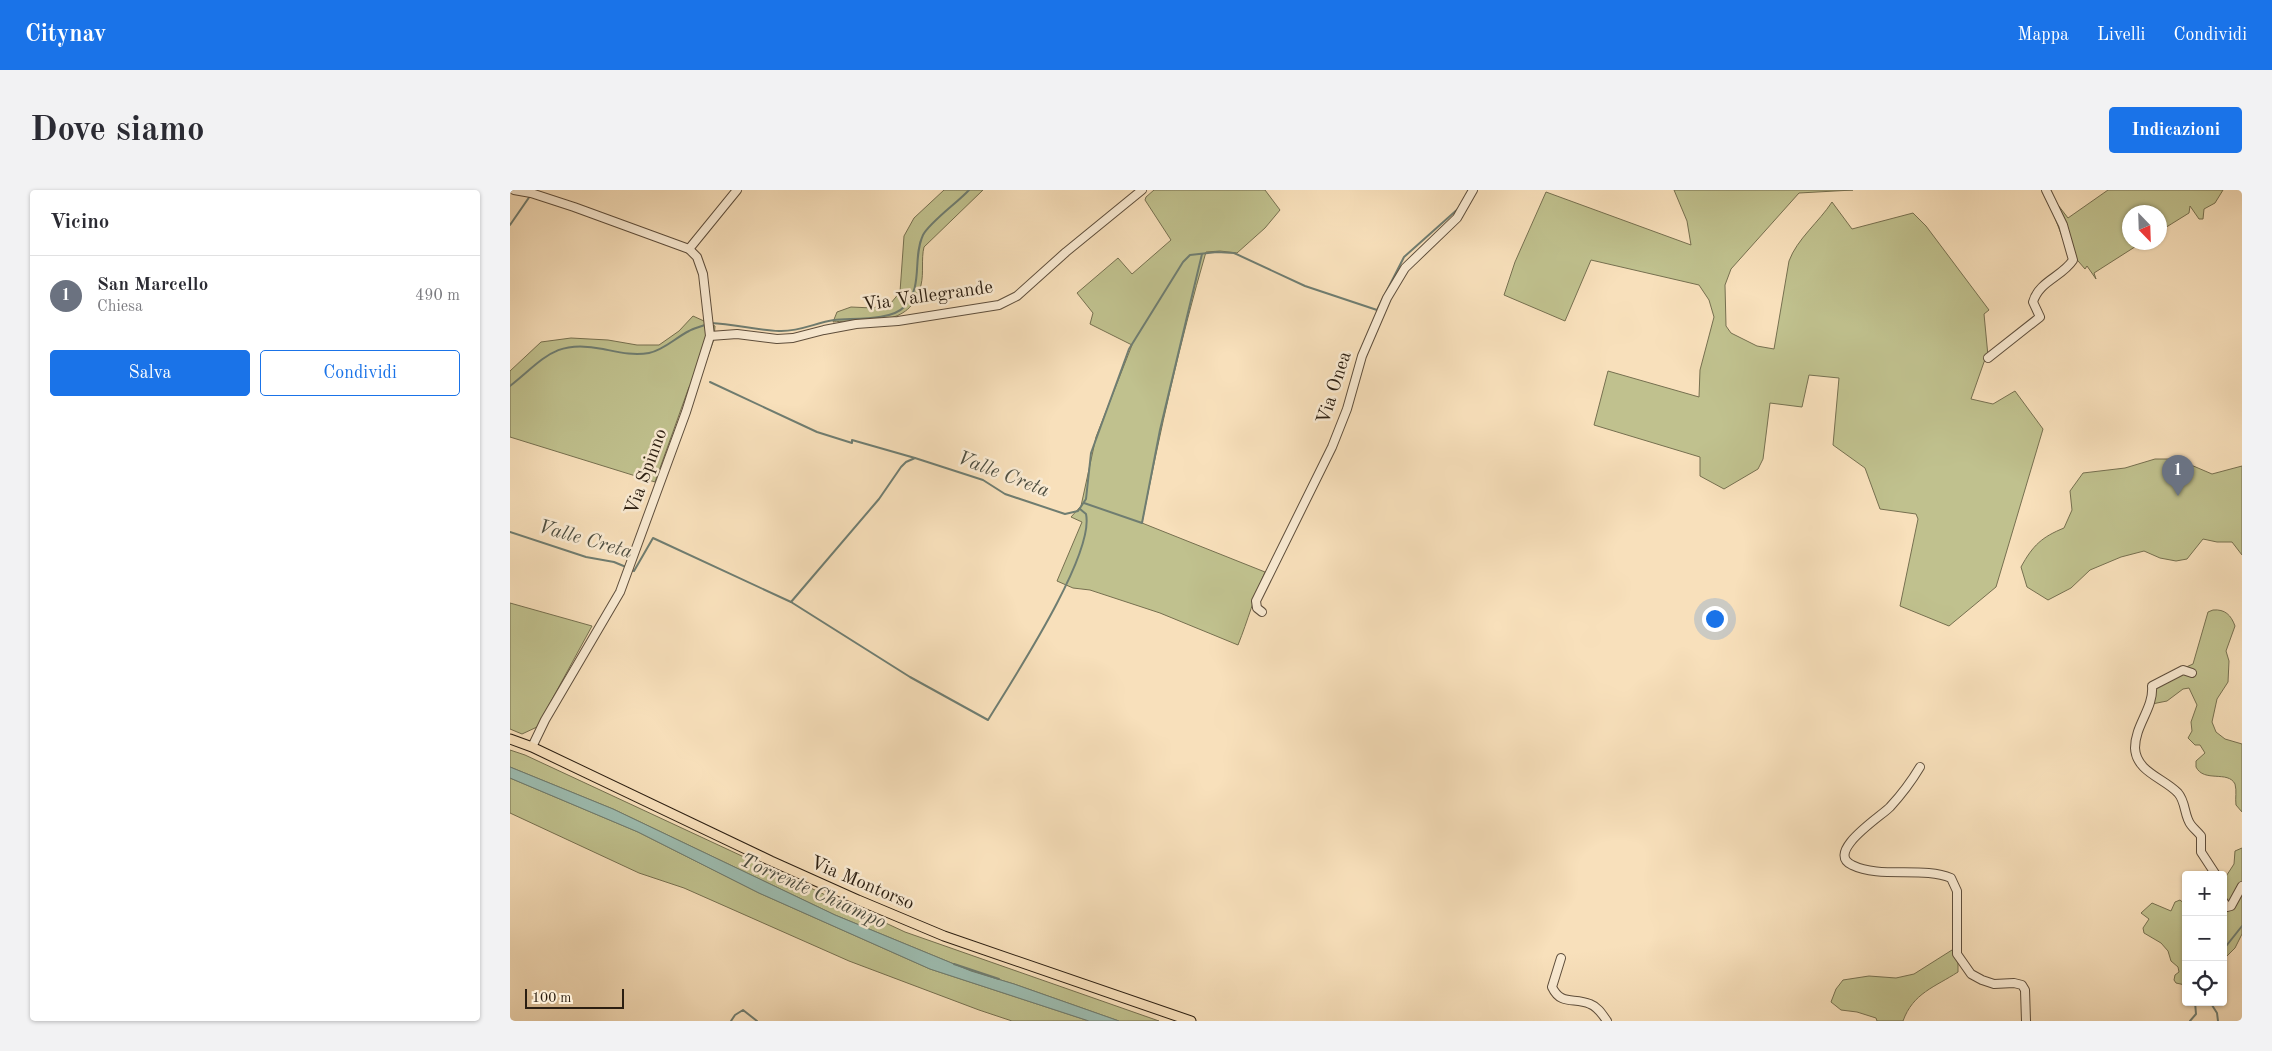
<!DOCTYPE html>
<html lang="it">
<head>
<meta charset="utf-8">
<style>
	body { margin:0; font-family:"Old Standard TT",serif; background:#f2f2f3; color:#2b2b33 }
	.controls { position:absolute; right:15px; bottom:15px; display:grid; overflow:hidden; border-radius:5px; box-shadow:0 1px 4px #0004 }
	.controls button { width:45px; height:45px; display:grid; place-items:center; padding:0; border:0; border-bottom:1px solid #e1e1e2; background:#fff; color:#2b2b33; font:25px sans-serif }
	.compass { position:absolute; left:1612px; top:15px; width:45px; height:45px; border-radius:50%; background:#fff; box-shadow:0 1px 4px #0004; rotate:157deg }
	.scale { position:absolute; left:15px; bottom:12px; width:99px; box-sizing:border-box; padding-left:5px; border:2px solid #2b1e11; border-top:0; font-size:14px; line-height:18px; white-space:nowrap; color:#2b1e11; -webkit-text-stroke:4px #faebd3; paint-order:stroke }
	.you { position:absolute; left:1204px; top:428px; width:18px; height:18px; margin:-12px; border:4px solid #fff; border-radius:50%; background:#1a73e8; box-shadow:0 0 0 8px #1a73e833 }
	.badge { display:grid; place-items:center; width:32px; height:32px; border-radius:50%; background:#1a73e8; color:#fff; font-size:16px; font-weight:700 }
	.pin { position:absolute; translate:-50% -41px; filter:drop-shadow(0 1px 2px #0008) }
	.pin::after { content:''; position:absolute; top:26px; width:18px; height:15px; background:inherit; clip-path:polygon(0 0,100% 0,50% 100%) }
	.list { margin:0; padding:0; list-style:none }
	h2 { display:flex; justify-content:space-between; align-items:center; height:65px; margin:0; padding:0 20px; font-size:21px }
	h2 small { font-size:16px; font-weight:400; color:#7c7c81 }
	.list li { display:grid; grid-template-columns:32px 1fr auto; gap:15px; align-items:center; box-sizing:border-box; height:80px; padding:0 20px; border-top:1px solid #e1e1e2 }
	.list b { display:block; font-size:19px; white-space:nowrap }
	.list p { margin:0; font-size:16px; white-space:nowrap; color:#7c7c81 }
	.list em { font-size:16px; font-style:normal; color:#7c7c81 }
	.actions { display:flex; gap:10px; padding:15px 20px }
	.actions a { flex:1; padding:11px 0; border:1px solid #1a73e8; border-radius:5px; text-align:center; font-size:18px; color:#1a73e8 }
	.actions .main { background:#1a73e8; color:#fff }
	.icon { flex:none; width:28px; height:28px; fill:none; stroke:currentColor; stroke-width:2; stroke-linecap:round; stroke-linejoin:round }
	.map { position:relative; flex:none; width:1732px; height:831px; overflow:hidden; border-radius:5px }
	header { display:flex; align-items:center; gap:30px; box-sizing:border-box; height:70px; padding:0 25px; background:#1a73e8; color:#fff }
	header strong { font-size:24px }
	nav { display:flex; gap:28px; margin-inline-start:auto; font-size:18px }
	.intro { display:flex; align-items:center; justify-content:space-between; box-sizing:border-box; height:120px; padding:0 30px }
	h1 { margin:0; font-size:35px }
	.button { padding:12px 22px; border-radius:5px; background:#1a73e8; color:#fff; font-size:18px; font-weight:700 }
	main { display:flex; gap:30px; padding:0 30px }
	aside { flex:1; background:#fff; border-radius:5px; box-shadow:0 1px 4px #0004 }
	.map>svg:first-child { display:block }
</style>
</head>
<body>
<header>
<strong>Citynav</strong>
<nav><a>Mappa</a><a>Livelli</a><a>Condividi</a></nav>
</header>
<div class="intro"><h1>Dove siamo</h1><a class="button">Indicazioni</a></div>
<main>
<aside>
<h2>Vicino<small></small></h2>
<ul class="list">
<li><span class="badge" style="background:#6b7280">1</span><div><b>San Marcello</b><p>Chiesa</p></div><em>490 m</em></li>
</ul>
<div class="actions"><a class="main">Salva</a><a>Condividi</a></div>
</aside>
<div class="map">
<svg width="1732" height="831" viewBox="0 0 1732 831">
	<rect width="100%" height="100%" fill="#f8e0bb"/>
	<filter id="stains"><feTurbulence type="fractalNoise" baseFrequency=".004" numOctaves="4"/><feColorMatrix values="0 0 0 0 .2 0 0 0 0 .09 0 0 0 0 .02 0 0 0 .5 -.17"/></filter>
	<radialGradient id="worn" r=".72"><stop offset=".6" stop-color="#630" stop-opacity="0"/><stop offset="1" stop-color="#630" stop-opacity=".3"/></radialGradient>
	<!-- green -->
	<g fill="#c0c18e" stroke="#767050">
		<path d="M434 0H473L414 57C411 69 414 83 411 95 400 140 359 128 323 132L327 122 341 117 363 118 381 113 390 102 394 46 404 28Z"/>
		<path d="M644 0H755L770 20 755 38 727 63 710 61 696 62C670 151 650 241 632 333L755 382C744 407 738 430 728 455L650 423 580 400 563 398 547 391 572 332 561 327 571 316 586 247 622 155 580 134 583 123 567 103 608 68 622 84 661 50 635 10 636 7Z"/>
		<path d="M1164 0H1343L1289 3 1221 79 1215 95 1216 136 1221 143 1247 156 1264 159 1279 71C1287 49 1309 32 1322 12L1342 39 1403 23 1416 36 1479 120 1474 124 1478 166 1474 172 1461 209 1483 214 1505 201 1533 239 1486 397 1439 436 1390 416 1408 329 1406 324 1370 319 1355 278 1323 255 1329 188 1299 185 1292 217 1260 213 1253 269 1248 279 1214 299 1190 286V267L1084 235 1098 181 1189 207 1190 180 1204 127 1199 110 1189 95 1081 70 1055 131 994 105 1005 72 1036 2 1181 55 1177 31Z"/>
		<path d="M1598 0H1713L1705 13 1694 19 1693 29H1689L1680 16 1679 23 1650 41V22H1620V52L1631 53 1584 83 1586 89 1577 76 1575 79 1556 57 1542 20 1548 15 1558 28Z"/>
		<path d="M183 126 205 136 204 149 193 180 179 197 145 292 0 247V181L31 152 61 148 98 150 127 155H149L169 141Z"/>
		<path d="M1645 269H1667L1702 284 1732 276V365L1722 352H1707L1693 349 1677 369 1666 371 1650 368 1634 361 1611 367 1580 380 1561 398 1538 410 1517 397 1511 377C1523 355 1532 347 1554 338L1562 320 1560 301 1573 283 1615 278Z"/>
		<path d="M0 413 82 436 27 537 12 544 0 539Z"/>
		<path d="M1703 420C1715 419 1721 425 1725 436L1716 461 1719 471 1718 492 1707 509 1702 532 1706 542 1715 549 1732 554V622L1726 615C1725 608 1727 601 1725 594 1718 580 1694 593 1686 577V571L1695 563 1690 555H1685L1678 548 1682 541 1681 532 1687 515 1679 498 1673 499 1657 511 1642 514 1637 508 1645 491 1683 474 1698 422Z"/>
		<path d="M0 560 15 565 395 742 649 831H609L504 794 461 781 325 725 103 619 0 577Z"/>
		<path d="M0 588 128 642 249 703 420 779 579 831H502L469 820 339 771 174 698 129 683 0 623Z"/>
		<path d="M1732 658V744L1725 758 1713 770V691L1724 674 1725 661Z"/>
		<path d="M1670 710 1676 715 1675 795 1666 793 1664 790 1665 785 1669 782 1668 777 1661 771 1658 761 1651 753 1634 743 1633 738 1639 729 1631 723 1642 713 1661 721 1665 712Z"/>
		<path d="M1442 760 1448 771V782C1425 797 1403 803 1393 831H1367L1366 828 1347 822 1331 820 1321 812 1326 799 1333 790 1359 786 1386 788 1404 784Z"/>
	</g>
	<!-- water -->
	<path fill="#9dbdb1" stroke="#6f7d71" d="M0 577 103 619 325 725 461 781 504 794 609 831H579L420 779 249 703 128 642 0 588Z"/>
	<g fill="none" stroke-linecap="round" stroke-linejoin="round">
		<!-- stream -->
		<g stroke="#6f7d71" stroke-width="2">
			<path d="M0 35 20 6"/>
			<path d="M201 133C224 134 246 140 269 141 289 142 305 133 324 130 343 128 381 131 394 117 414 97 402 68 413 45 420 32 447 13 459 0"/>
			<path d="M200 192 307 242 342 253V250L405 268"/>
			<path d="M0 196C35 168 45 149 93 159 108 162 123 166 139 163 154 160 165 148 179 141 184 138 191 137 197 134"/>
			<path d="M574 313 632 333 650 240 692 64"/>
			<path d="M0 342 76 367 104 372 116 377"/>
			<path d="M120 379 124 381 143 348 281 412 400 487 478 530C501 492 585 365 576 324L570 319"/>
			<path d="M281 412 369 309 391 277 396 272 405 268 473 290 495 304 555 324 568 321 576 309 581 263 619 159 673 72 680 65 707 62 724 63 795 96 867 120 894 67 949 18"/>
			<path d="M1713 760 1732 736"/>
			<path d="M444 774 489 789"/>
			<path d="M1700 812 1707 823 1708 831"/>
			<path d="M221 831 225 825 233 820 247 831"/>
			<path d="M1680 831 1686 824 1685 812"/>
		</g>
		<defs>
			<g id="minor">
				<path d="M4 0 21 3 64 17 179 59 187 67 193 84 200 146 176 222 110 402 35 530 22 557"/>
				<path d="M179 59 227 0"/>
				<path d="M200 146 227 144 267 149 283 148 314 140 346 134 388 131 489 115 507 106 556 62 632 0"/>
				<path d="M1478 168 1530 127 1523 112C1529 91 1552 87 1563 70L1553 35 1536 0"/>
				<path d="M752 422 747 418 746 411 822 257 837 219 852 166 877 108 895 78 947 28 963 0"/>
				<path d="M1682 483 1673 480 1642 496C1644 518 1625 535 1625 558 1626 582 1654 588 1668 603 1676 612 1674 626 1681 635 1684 639 1688 642 1691 646V662L1706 685"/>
				<path d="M1410 577C1401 592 1392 604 1380 617 1373 625 1314 662 1342 675 1370 689 1413 676 1441 688L1447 701V764L1461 784 1472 790 1484 794 1504 793 1512 795 1515 800 1516 831"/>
				<path d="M1713 711 1717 717 1721 716 1732 696"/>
				<path d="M1051 768 1042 797C1051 816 1064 807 1080 814 1088 817 1092 824 1097 831"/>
			</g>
			<path id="major" d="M0 549 22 557 261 671 348 710 434 746 681 831"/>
		</defs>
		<!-- minor casing -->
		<use href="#minor" stroke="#5e4e3c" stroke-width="10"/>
		<!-- major casing -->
		<use href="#major" stroke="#2b1e11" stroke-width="11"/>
		<!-- minor -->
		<use href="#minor" stroke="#faebd3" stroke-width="8"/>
		<!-- major -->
		<use href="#major" stroke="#f8e0bb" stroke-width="9"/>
	</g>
	<g text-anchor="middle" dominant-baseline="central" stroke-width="5" stroke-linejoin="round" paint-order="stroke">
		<!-- street labels -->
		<g font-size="19" fill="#2b1e11" stroke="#faebd3">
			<text transform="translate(418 107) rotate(-8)">Via Vallegrande</text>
			<text transform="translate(825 198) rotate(-72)">Via Onea</text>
			<text transform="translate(137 282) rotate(-70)">Via Spinno</text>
			<text transform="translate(352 694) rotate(23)">Via Montorso</text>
		</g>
		<!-- water labels -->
		<g font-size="20" font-style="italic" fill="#4d4e41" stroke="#faebd3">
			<text transform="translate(493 285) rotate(21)">Valle Creta</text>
			<text transform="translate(75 350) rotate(16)">Valle Creta</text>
			<text transform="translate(303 702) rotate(24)">Torrente Chiampo</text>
		</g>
	</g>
	<rect width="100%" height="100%" filter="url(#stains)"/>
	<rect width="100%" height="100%" fill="url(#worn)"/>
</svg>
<div class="controls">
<button>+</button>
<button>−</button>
<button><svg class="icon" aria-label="locate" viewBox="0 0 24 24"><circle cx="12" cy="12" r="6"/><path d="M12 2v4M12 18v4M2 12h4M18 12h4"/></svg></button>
</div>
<svg class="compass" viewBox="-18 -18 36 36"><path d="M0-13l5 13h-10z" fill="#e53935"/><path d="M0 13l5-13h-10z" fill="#7c7c81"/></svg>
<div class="scale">100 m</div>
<div class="you"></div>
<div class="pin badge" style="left:1668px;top:306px;background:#6b7280">1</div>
</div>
</main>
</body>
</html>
